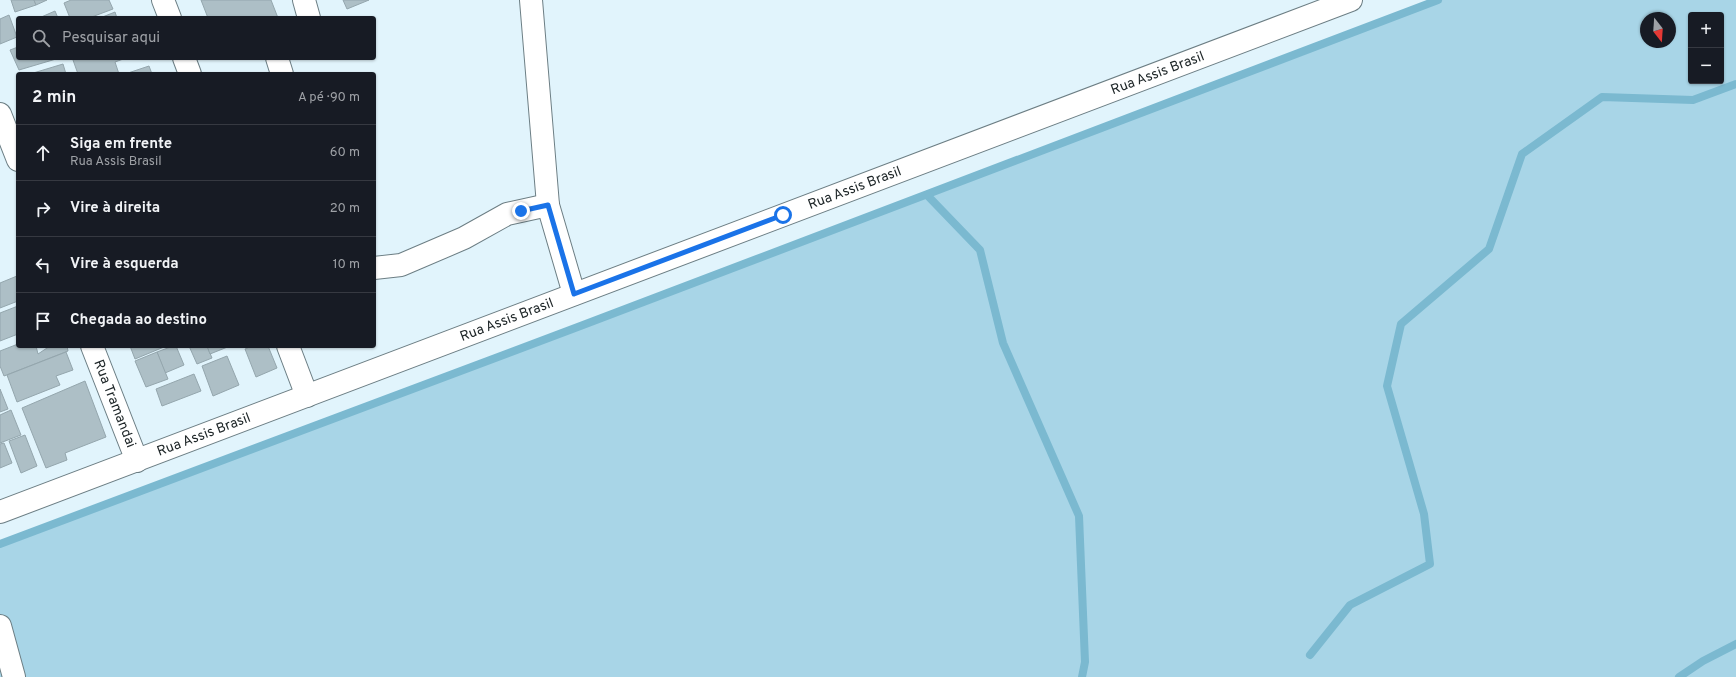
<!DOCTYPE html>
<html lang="pt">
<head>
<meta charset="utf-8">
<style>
	body { margin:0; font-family:Overpass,sans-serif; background:#242831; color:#f1f3f6 }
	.controls { position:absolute; right:12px; top:12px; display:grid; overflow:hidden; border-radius:4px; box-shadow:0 1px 3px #0004 }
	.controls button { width:36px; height:36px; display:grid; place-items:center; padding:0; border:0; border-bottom:1px solid #363941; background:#171b24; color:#f1f3f6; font:20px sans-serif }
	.compass { position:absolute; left:1640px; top:12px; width:36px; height:36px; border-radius:50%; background:#171b24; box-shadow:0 1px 3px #0004; rotate:163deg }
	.stop { position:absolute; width:12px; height:12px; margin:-9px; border:3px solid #1a73e8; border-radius:50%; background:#fff }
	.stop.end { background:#1a73e8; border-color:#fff; box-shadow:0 1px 4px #0008 }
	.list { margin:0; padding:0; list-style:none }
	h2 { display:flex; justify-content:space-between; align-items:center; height:52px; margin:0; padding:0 16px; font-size:17px }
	h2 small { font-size:13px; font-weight:400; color:#9ea1a6 }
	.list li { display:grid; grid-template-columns:26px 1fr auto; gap:12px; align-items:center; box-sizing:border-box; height:56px; padding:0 16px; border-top:1px solid #363941 }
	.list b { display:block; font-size:15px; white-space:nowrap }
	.list p { margin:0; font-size:13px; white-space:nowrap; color:#9ea1a6 }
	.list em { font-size:13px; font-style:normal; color:#9ea1a6 }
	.icon { flex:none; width:22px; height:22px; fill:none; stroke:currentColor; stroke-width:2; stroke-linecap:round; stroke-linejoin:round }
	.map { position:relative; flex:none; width:1736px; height:677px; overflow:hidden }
	.search { position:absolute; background:#171b24; box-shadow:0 1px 3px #0004; left:16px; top:16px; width:360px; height:44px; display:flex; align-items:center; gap:10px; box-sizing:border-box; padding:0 14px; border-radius:4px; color:#9ea1a6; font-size:15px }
	.panel { position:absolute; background:#171b24; box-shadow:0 1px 3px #0004; left:16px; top:72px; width:360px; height:276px; border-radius:4px }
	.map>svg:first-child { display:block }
</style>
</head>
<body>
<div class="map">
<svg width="1736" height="677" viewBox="0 0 1736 677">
	<rect width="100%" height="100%" fill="#e1f4fc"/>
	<!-- green -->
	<path fill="#a8d5e7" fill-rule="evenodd" d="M1438 0H1736V677H0V544L583 325ZM1691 15H1721V81H1691ZM1646 18H1670V42H1646Z"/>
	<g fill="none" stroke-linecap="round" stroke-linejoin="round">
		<!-- stream -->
		<g stroke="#7bb9d0" stroke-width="8">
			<path d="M927 195 980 250 1003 343 1079 516 1085 662 1082 677"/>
			<path d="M0 544 583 325 1438 0"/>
			<path d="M1310 655 1350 605 1430 564 1424 514 1387 386 1401 324 1489 249 1522 154 1602 97 1693 100 1736 84"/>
			<path d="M1679 677 1703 661 1736 644"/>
		</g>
	</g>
	<!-- building -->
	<g fill="#adbfc6" stroke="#94a6ad">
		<path d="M11 0H34L36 5 15 12Z"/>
		<path d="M34 0H47L36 5Z"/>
		<path d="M71 0H109L113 9 89 18H70L64 3Z"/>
		<path d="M201 0H271L278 18H208Z"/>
		<path d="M343 0H369L347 9Z"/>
		<path d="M55 11 58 18H39Z"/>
		<path d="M115 12 117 18H100Z"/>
		<path d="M9 15 17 37 0 44V19Z"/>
		<path d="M18 47V58L56 59 19 70 10 50Z"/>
		<path d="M78 58H126L115 62 119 74H78L73 60Z"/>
		<path d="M63 64 66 74H30Z"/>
		<path d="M149 66 152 74H125Z"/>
		<path d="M17 276 18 301 0 308V283Z"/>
		<path d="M18 306V334L0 341V313Z"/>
		<path d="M18 344V346H36L38 354 50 346H67L68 351 4 376 0 366V351Z"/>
		<path d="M130 346H164V347L135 359Z"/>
		<path d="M173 346H176L184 365 165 373 157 352Z"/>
		<path d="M189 346H207L212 358 197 364Z"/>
		<path d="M207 346H230L210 354Z"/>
		<path d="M252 346H268L277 368 256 377 245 349Z"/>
		<path d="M66 352 73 370 56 376 60 385 17 402 7 375Z"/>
		<path d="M157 352 168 379 146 387 135 361Z"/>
		<path d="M227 356 239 385 213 396 202 366Z"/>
		<path d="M194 374 201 391 162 406 156 389Z"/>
		<path d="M85 381 106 437 65 453 67 460 46 468 22 408Z"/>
		<path d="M0 389 8 409 0 412Z"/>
		<path d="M11 410 21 435 0 443V415Z"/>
		<path d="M25 435 37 466 21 473 9 441Z"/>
		<path d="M4 443 12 463 0 468V444Z"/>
	</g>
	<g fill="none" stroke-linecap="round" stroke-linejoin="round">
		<defs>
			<g id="minor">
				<path d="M163 0 170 18"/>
				<path d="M304 0 309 18"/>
				<path d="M531 0 548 205 574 294"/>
				<path d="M184 58 190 74"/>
				<path d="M277 58 282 74"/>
				<path d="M0 114 18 160"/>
				<path d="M374 268 401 265 464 238 507 214 548 205"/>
				<path id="s1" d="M92 346 137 461"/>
				<path d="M288 346 307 396"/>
				<path id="s2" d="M0 512 1351 0"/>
				<path d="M0 626 14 677"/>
			</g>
		</defs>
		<!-- minor casing -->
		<use href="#minor" stroke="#6c7e84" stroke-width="24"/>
		<!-- minor -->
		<use href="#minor" stroke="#fff" stroke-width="22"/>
	</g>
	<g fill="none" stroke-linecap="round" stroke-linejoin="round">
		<!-- route -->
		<path stroke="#1a73e8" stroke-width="5" d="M521 211 548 205 574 294 783 215"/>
	</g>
	<g text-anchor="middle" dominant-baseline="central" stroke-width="3.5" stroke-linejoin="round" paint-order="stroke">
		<!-- street labels -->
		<g font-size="14" fill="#20282a" stroke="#fdfdfd">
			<text stroke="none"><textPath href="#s2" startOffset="1238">Rua Assis Brasil</textPath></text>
			<text stroke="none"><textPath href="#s2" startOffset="914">Rua Assis Brasil</textPath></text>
			<text stroke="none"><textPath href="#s2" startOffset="542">Rua Assis Brasil</textPath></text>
			<text stroke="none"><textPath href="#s1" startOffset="62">Rua Tramandai</textPath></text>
			<text stroke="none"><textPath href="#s2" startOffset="218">Rua Assis Brasil</textPath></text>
		</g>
	</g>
</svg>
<div class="controls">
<button>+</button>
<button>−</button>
</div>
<svg class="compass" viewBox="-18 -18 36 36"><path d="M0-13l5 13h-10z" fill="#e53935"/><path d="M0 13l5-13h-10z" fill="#9ea1a6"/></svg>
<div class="stop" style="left:783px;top:215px"></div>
<div class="stop end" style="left:521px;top:211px"></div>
<div class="search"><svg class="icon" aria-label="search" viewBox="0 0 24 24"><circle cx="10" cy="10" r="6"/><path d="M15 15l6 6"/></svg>Pesquisar aqui</div>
<section class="panel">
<h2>2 min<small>A pé · 90 m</small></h2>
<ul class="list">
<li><svg class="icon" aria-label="ahead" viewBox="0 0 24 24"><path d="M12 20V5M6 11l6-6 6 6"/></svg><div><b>Siga em frente</b><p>Rua Assis Brasil</p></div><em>60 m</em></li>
<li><svg class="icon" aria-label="right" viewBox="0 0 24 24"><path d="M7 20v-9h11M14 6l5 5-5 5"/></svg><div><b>Vire à direita</b></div><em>20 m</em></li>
<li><svg class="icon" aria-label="left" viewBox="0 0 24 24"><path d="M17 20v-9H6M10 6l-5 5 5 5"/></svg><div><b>Vire à esquerda</b></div><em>10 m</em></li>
<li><svg class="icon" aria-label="arrive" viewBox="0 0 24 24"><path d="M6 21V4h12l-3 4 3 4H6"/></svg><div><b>Chegada ao destino</b></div></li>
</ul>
</section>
</div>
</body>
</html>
